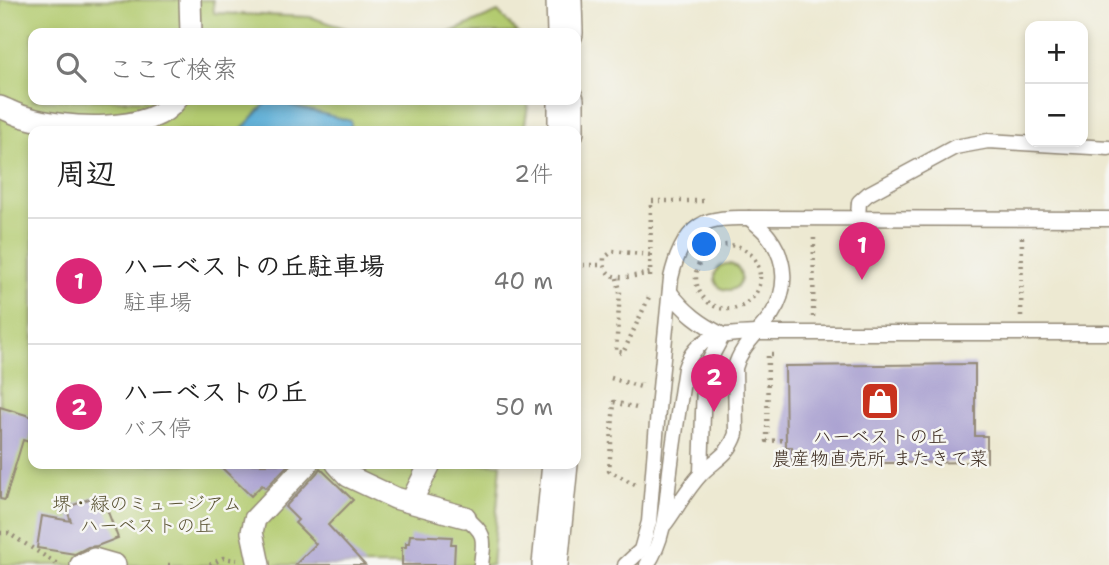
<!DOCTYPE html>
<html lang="ja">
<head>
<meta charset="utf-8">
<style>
	body { margin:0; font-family:"Shantell Sans","Klee One",sans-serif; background:#f2f2f2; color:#222 }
	.controls { position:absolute; right:21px; top:21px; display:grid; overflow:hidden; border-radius:14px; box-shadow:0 4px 10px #0003 }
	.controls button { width:63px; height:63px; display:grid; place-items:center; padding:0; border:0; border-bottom:2px solid #e0e0e0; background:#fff; color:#222; font:35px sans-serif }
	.you { position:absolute; left:705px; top:245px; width:24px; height:24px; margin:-18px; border:5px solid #fff; border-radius:50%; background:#1a73e8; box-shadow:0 0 0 10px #1a73e833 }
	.badge { display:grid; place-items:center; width:46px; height:46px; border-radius:50%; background:#db2777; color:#fff; font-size:23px; font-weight:700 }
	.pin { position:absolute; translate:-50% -58px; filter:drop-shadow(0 2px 4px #0008) }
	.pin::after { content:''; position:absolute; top:37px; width:24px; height:21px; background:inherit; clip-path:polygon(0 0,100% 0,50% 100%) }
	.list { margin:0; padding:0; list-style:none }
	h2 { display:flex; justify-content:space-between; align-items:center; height:91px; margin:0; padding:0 28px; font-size:30px }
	h2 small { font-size:23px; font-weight:400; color:#767676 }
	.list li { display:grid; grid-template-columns:46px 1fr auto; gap:21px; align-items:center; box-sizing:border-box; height:126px; padding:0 28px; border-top:2px solid #e0e0e0 }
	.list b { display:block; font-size:26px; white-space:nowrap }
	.list p { margin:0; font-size:23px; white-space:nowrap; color:#767676 }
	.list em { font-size:23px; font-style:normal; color:#767676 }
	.icon { flex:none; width:38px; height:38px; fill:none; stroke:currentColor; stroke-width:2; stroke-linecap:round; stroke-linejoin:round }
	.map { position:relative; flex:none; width:1109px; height:565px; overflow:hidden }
	.search { position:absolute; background:#fff; box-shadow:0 4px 10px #0003; left:28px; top:28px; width:553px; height:77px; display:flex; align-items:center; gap:18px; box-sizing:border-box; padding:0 24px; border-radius:14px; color:#767676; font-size:26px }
	.panel { position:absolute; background:#fff; box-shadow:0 4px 10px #0003; left:28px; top:126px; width:553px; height:343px; border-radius:14px }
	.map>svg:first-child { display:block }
</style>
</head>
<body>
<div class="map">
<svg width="1109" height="565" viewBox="0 0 1109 565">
	<rect width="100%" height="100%" fill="#f6f6f2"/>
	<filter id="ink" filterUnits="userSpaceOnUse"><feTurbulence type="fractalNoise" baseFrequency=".0143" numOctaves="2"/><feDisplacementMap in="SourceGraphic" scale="14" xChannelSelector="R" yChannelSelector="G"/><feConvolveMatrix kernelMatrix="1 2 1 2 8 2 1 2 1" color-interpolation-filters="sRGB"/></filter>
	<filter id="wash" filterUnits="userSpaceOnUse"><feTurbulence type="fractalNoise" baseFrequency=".00686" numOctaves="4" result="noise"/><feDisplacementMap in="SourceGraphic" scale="28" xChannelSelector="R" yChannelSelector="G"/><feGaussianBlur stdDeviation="1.57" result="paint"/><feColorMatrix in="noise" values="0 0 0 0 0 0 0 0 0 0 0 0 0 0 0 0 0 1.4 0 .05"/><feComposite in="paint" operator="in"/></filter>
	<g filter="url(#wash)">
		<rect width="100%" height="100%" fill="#ede9d2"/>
		<!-- green -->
		<g fill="#b3cb70" stroke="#777a47" stroke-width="2">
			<path d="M0 0H213L214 13 310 17 360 33H33V100H529L524 129 522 131H33V464H501L492 565H0Z"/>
			<path d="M498 12 518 33H444L451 32Z"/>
			<circle cx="728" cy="277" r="13"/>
		</g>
		<!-- water -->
		<path fill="#5badd6" stroke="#4b6c7a" stroke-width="2" d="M277 102 351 121V127L347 131H240L266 103Z"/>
		<g id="blocks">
			<!-- building -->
			<g fill="#aba3d1">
				<path d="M975 364V436H987V462L792 464V447H786L785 366Z"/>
				<path d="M0 407 33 417V427L29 442 23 440 5 500 0 499Z"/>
				<path d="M218 464H289L266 488 262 485 251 496Z"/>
				<path d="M320 468 353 500 328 525 365 565H295L316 544 295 523 298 520 285 507 317 473Z"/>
				<path d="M101 494 118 538 97 546 88 547 75 554 37 548 42 516 71 521 66 508Z"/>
				<path d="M410 535 452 537 451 544H455L454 565H402V547H406V543H409Z"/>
			</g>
		</g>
	</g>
	<g filter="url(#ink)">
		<use href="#blocks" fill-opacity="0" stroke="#948a78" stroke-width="2"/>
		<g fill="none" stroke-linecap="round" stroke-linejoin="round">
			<defs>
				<g id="service">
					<path d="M858 218 859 202 868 194 955 147 988 141 1109 148"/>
					<path d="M670 292C685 312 701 324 723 335"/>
					<path d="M701 473 704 383 709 361 723 335"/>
					<path d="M465 517C487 534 484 539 481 565"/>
					<path d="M665 524C677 508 688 487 702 473 716 459 729 455 736 434L735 368C741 345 759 333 772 314 788 290 787 260 769 237 764 230 756 224 749 218"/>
					<path d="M625 565 641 550 649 522 659 398 671 278C676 256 686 228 710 221 723 217 737 218 749 218L1109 219"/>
					<path d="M647 565C666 537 666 503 670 471 674 437 680 402 685 368 697 333 723 335 755 333H1109"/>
				</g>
				<g id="pedestrian">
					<path d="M190 0 191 33"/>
					<path d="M0 107C8 110 17 115 25 117 63 129 150 135 176 100"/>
					<path d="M337 464 348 476 395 498 465 517"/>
					<path d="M411 502 430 464"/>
					<path d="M81 565 94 559 115 565"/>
					<path d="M259 565 252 532 255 519 307 464"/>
				</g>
				<g id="tertiary">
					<path d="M564 0 565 33"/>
					<path d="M566 100V131"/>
					<path d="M550 565 560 464"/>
				</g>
			</defs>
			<!-- service casing -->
			<use href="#service" stroke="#948a78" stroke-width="17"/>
			<!-- pedestrian casing -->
			<use href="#pedestrian" stroke="#948a78" stroke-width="24"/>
			<!-- tertiary casing -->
			<use href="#tertiary" stroke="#948a78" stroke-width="38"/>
			<!-- path -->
			<g stroke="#948a78" stroke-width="4.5" stroke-dasharray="2 5" stroke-linecap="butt">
				<circle cx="728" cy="277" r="32"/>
				<path d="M650 255 613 251 604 258C602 286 633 276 650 273"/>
				<path d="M576 265H603"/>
				<path d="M650 277 651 201H706"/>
				<path d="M617 278 620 291 616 351 623 353 649 297"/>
				<path d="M1021 316 1022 237"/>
				<path d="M813 317 814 235"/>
				<path d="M773 354H768L767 441 786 440"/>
				<path d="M611 378 641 387V383"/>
				<path d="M635 484 609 471 614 402 640 409"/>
				<path d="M0 533H8L59 565"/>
				<path d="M168 565H173"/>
				<path d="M210 565 223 558 237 560"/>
			</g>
			<!-- service -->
			<use href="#service" stroke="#fff" stroke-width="14"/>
			<!-- pedestrian -->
			<use href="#pedestrian" stroke="#fff" stroke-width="21"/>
			<!-- tertiary -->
			<use href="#tertiary" stroke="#fff" stroke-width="35"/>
		</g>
	</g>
	<!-- icons -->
	<defs>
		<symbol id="shop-square" viewBox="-11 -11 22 22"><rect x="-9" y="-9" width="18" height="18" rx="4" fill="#c8321e" stroke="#f6f6f2"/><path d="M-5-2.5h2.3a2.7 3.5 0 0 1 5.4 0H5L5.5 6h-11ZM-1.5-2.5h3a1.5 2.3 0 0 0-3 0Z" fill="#fff"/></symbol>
	</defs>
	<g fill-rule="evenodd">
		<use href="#shop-square" x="858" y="379" width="44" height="44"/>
	</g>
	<g text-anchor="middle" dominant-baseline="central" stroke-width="5" stroke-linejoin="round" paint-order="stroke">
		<!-- poi labels -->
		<g font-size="19" fill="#3b2a1e" stroke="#f6f6f2">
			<text x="880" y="436">ハーベストの丘<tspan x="880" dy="22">農産物直売所 またきて菜</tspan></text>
		</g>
		<!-- park labels -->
		<g font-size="19" fill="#595232" stroke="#f6f6f2">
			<text x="147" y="503">堺・緑のミュージアム<tspan x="147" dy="22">ハーベストの丘</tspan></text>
		</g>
	</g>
</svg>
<div class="controls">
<button>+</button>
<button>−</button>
</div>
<div class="you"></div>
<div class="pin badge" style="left:862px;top:280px">1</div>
<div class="pin badge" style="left:714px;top:412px">2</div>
<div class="search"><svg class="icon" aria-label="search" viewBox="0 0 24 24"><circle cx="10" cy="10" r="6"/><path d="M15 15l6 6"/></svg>ここで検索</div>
<section class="panel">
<h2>周辺<small>2件</small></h2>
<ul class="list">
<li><span class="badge">1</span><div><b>ハーベストの丘駐車場</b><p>駐車場</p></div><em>40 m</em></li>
<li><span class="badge">2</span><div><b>ハーベストの丘</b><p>バス停</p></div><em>50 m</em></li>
</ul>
</section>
</div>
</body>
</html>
